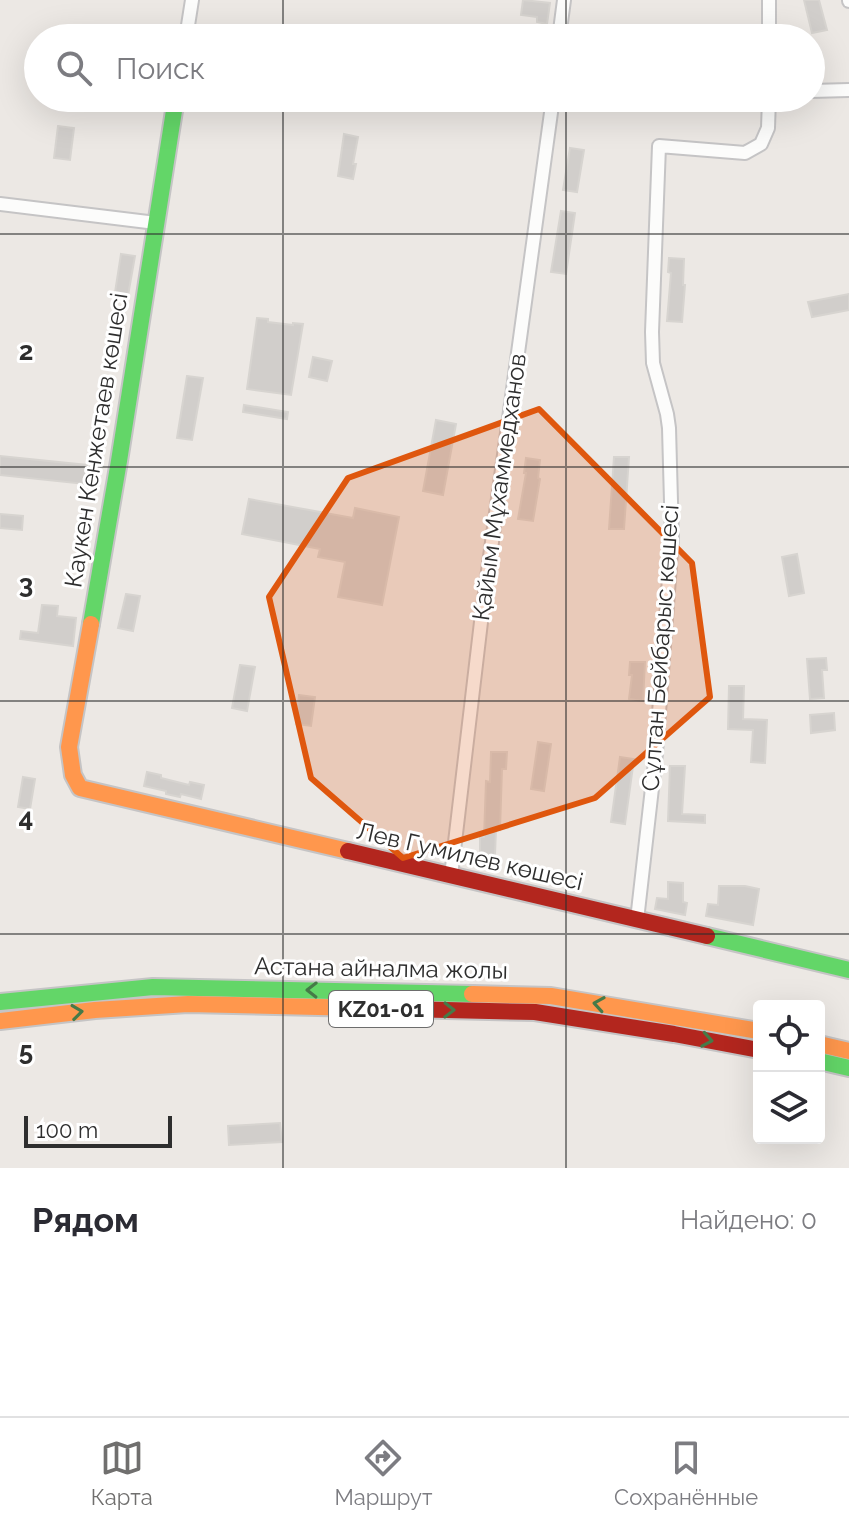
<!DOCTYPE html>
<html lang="ru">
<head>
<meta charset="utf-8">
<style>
	body { margin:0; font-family:Raleway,sans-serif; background:#f7f7f7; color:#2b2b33 }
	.controls { position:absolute; right:24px; bottom:24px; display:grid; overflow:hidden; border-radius:8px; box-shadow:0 8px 32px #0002 }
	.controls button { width:72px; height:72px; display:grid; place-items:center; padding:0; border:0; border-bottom:2px solid #e1e1e2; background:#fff; color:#2b2b33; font:40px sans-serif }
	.scale { position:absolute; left:24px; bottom:20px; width:148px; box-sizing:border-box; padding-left:8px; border:4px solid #2e2e2e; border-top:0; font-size:22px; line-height:28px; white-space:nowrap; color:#2e2e2e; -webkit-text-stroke:6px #fff; paint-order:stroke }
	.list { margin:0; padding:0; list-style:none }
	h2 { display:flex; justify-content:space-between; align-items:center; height:104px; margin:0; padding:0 32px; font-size:34px }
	h2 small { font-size:26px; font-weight:400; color:#7c7c81 }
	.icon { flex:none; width:44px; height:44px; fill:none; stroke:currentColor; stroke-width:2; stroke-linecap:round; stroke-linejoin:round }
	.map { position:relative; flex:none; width:849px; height:1168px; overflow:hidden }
	.search { position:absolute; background:#fff; box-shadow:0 8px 32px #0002; left:24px; right:24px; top:24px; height:88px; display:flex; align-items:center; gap:20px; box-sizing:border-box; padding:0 28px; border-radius:44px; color:#7c7c81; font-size:30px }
	.sheet { height:248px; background:#fff }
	nav { display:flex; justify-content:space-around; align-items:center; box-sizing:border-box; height:112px; border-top:2px solid #e1e1e2; background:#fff; font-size:22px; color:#7c7c81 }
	nav a { display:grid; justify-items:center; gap:4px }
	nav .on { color:#706f6e }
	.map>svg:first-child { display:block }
</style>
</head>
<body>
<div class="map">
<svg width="849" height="1168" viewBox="0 0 849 1168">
	<rect width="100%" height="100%" fill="#ece8e4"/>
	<!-- building -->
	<g fill="#d1cecb" stroke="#d7d4d0" stroke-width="2">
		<path d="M523 0 550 3 547 24 537 22V17L521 15Z"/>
		<path d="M804 0H819L827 30 812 33Z"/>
		<path d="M646 25 714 26 713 38H646Z"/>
		<path d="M58 126 74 128 70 160 54 158Z"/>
		<path d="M344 134 358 137 353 164H356L353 179 338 176Z"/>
		<path d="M570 148 584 150 577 192 563 190Z"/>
		<path d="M561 211 575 213 566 274 551 272Z"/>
		<path d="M121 254 135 256 127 301 114 299Z"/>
		<path d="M669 258 684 259 683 285H685L682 322 667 321 671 273 668 272Z"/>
		<path d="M849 294V310L812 317 808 302Z"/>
		<path d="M257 318 268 319V322L293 325V323L303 324 291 395 247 389Z"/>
		<path d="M313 357 332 361 327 381 309 377Z"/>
		<path d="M187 376 203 378 192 440 177 438Z"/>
		<path d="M244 405 288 412 287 419 243 412Z"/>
		<path d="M436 420 456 424 443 495 423 491Z"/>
		<path d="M0 456 87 465 85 484 0 475Z"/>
		<path d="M614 457H629L624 529H609Z"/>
		<path d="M526 458 540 460 538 478 540 479 533 521 518 519 526 473H524Z"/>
		<path d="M249 499 353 518 355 508 399 517 382 605 338 597 345 562 318 557 320 549 242 534Z"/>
		<path d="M0 514 23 516 22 530 0 528Z"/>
		<path d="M797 554 804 593 789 596 782 557Z"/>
		<path d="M126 594 140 596 133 631 118 628Z"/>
		<path d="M42 605 58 606 57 616 76 618 73 646 20 639 21 631 38 633Z"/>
		<path d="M826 658 827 670H822L824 698 810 699 807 659Z"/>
		<path d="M630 662H645L643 701 629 699 632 675H629Z"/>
		<path d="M240 665 255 667 247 711 232 708Z"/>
		<path d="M729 686H744L743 719 767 720 765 763 751 762 753 730 728 729Z"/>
		<path d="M299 695 315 697 311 726 296 724Z"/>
		<path d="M834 713 835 730 811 733 810 715Z"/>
		<path d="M538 742 551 744 544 791 531 789Z"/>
		<path d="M491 752H507L506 769H502L500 830 496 829 495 855 480 854V837H484L486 781 490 782Z"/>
		<path d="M620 757 634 759 625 824 611 822Z"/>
		<path d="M670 766H685L682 814 705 815V823L668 821Z"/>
		<path d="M147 772 161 775V778L189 785 190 782 204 785 201 799 181 794 180 797 166 794V791L144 786Z"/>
		<path d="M23 777 35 779 30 809 18 807Z"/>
		<path d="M668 882 683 883V902L687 903 685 915 655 909 657 898 668 899Z"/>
		<path d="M719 886H745L759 889 753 925 706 916 708 904 718 905Z"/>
		<path d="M280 1123 282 1142 229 1145 228 1126Z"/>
	</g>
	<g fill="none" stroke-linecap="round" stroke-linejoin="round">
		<defs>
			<g id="street">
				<path d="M849 0V1"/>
				<path d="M186 38 192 0"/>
				<path d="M559 38 564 0"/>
				<path d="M769 38V0"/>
				<path d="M811 91 849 90"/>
				<path d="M0 204 156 223"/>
				<path d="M451 876 481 622 553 98"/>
				<path d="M637 920 656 753 672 538 669 428 667 414 653 363 652 332 659 146 745 153 761 144 768 128 769 98"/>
			</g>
			<g id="fast">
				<path d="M91 624 119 461 176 98"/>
				<path d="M707 936 849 970"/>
				<path d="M0 1002 153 987 472 994"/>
				<path d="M819 1061 849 1068"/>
			</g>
			<g id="slow">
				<path d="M91 624 69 747 73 775 80 788 348 851"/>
				<path d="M472 994 551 996 759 1031"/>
				<path d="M0 1021 95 1010 188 1004 404 1009"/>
				<path d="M819 1044 849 1051"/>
			</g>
			<g id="jam">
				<path d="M348 851 707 936"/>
				<path d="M404 1009 535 1012 674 1034 759 1050"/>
			</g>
		</defs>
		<!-- street casing -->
		<use href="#street" stroke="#c5c4c5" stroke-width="16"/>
		<!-- fast casing -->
		<use href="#fast" stroke="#c5c4c5" stroke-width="20"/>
		<!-- slow casing -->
		<use href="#slow" stroke="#c5c4c5" stroke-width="20"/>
		<!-- jam casing -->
		<use href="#jam" stroke="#c5c4c5" stroke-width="20"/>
		<!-- street -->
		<use href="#street" stroke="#fcfcfb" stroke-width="12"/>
		<!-- fast -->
		<use href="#fast" stroke="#63d668" stroke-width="16"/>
		<!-- slow -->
		<use href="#slow" stroke="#ff974d" stroke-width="16"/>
		<!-- jam -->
		<use href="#jam" stroke="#b3261e" stroke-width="16"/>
	</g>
	<!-- one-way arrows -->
	<defs><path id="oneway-chevron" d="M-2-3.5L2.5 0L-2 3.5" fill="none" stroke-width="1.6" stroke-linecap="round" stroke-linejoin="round" transform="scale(2)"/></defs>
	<g stroke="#467a48">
		<use href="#oneway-chevron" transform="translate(312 990) rotate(-179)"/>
		<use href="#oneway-chevron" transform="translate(599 1004) rotate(-171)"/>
		<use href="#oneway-chevron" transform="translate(449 1010) rotate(1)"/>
		<use href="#oneway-chevron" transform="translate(77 1012) rotate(-7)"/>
		<use href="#oneway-chevron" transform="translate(707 1040) rotate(10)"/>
	</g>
	<!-- marked area -->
	<path fill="#df570e" fill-opacity="0.2" stroke="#df570e" stroke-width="6" stroke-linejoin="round" d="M539 409 692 563 710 697 595 798 403 858 311 778 269 597 348 478Z"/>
	<!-- grid -->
	<path fill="none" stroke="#2e2e2e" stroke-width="2" stroke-opacity="0.55" d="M283 0V38M566 0V38M283 98V1168M566 98V1168M0 234H849M0 467H849M0 701H849M0 934H849"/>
	<g text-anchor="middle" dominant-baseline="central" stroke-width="6" stroke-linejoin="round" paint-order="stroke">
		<!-- shield labels -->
		<rect fill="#fff" stroke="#6d6d6d" stroke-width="2" x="329" y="991" width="104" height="36" rx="6"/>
		<g font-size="22" font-weight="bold" fill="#2e2e2e">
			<text x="381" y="1009">KZ01-01</text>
		</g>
		<!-- street labels -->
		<g font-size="24" fill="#2e2e2e" stroke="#fff">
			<text transform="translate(96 440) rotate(-81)">Каукен Кенжетаев көшесі</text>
			<text transform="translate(499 487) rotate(-82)">Қайым Мұхаммедханов</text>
			<text transform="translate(660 648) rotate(-86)">Сұлтан Бейбарыс көшесі</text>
			<text transform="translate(470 856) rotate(13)">Лев Гумилев көшесі</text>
			<text transform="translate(381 968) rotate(1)">Астана айналма жолы</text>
		</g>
	</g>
	<g font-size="26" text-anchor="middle" font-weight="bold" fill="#2e2e2e" stroke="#fff" stroke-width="6" stroke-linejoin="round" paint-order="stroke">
		<text x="26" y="360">2</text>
		<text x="26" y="593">3</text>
		<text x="26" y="827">4</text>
		<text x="26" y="1060">5</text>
	</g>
</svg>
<div class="controls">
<button><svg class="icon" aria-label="locate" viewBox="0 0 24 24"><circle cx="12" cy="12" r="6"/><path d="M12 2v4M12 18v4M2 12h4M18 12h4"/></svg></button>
<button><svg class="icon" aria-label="layers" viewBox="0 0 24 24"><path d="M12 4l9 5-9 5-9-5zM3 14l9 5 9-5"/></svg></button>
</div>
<div class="scale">100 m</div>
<div class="search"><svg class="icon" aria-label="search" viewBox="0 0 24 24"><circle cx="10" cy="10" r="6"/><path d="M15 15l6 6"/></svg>Поиск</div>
</div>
<section class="sheet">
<h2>Рядом<small>Найдено: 0</small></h2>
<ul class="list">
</ul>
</section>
<nav>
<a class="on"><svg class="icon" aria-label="map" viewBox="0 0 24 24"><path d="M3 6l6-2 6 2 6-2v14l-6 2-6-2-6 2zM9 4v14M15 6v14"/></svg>Карта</a>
<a><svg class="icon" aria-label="directions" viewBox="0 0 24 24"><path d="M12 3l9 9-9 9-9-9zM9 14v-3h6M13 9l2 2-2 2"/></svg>Маршрут</a>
<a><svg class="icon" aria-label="saved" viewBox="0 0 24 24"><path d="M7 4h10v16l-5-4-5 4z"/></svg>Сохранённые</a>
</nav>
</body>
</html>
